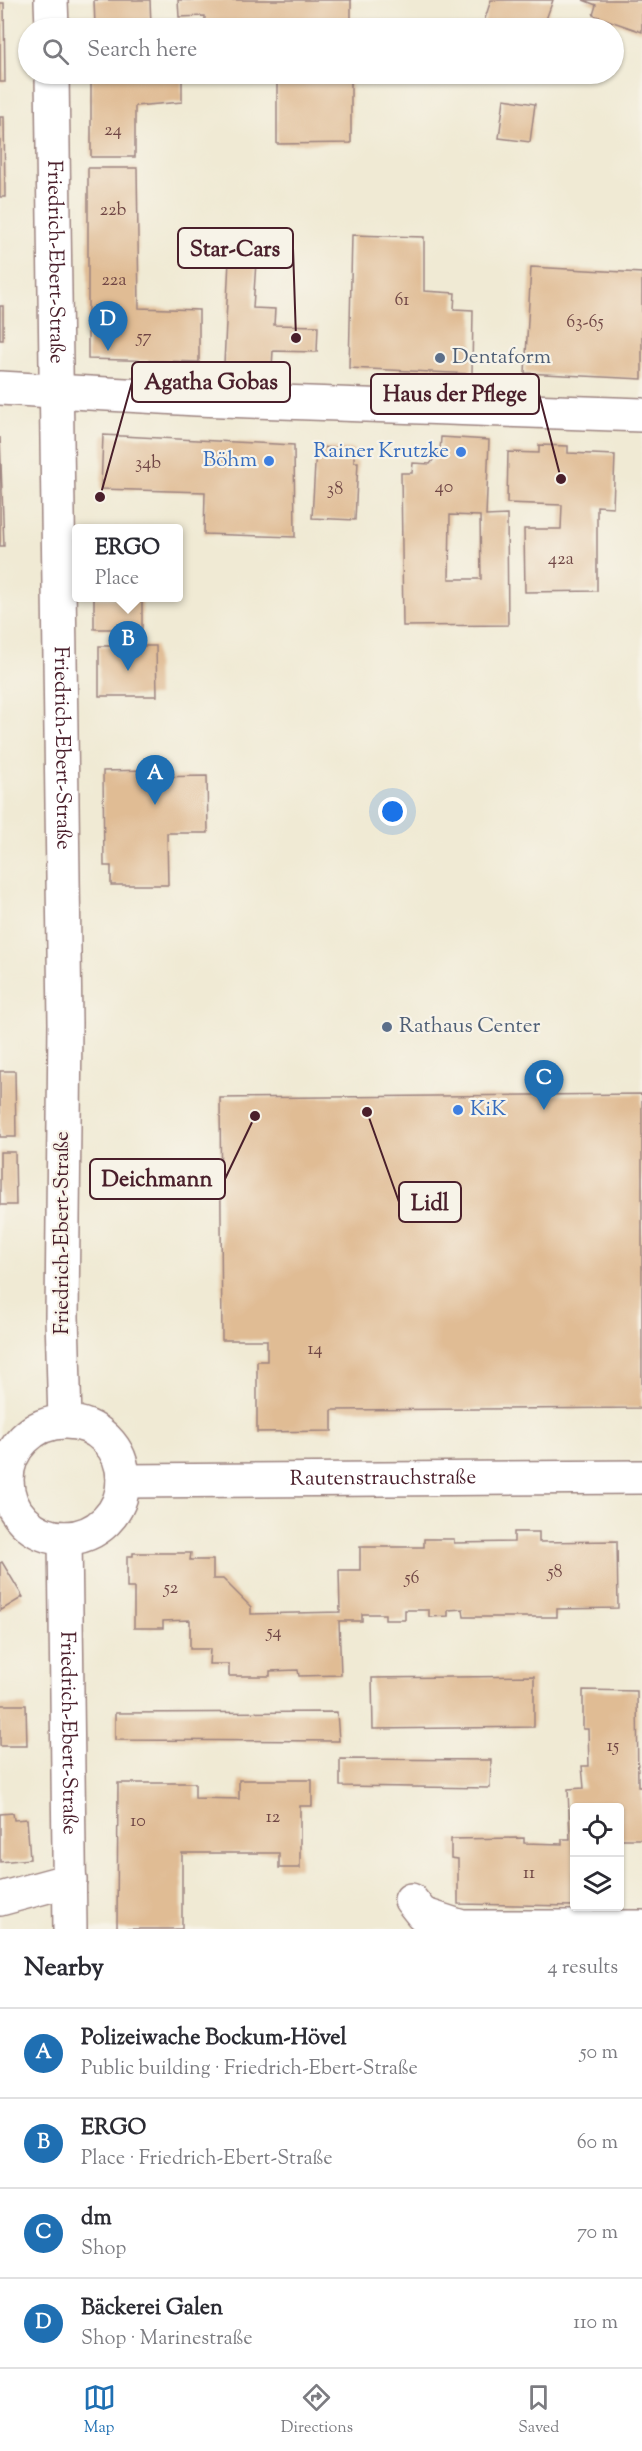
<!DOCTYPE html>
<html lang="en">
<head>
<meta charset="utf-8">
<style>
	body { margin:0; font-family:"Sorts Mill Goudy",serif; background:#f2f2f3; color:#2b2b33 }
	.controls { position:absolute; right:18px; bottom:18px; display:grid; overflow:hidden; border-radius:6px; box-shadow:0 2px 4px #0004 }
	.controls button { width:54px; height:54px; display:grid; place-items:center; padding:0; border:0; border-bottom:2px solid #e1e1e2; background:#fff; color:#2b2b33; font:30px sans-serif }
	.you { position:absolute; left:393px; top:812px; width:21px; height:21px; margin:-15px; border:4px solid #fff; border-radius:50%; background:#1a73e8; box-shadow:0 0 0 9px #1a73e833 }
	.badge { display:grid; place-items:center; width:39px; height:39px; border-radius:50%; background:#1f6fb2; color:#fff; font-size:20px; font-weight:700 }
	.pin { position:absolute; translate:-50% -50px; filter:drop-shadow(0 2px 3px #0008) }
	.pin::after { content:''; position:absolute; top:32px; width:21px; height:18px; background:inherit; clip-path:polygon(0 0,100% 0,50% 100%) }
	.popup { position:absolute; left:72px; top:524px; width:111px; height:78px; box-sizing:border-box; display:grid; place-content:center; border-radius:6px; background:#fff; filter:drop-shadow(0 2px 4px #0005); font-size:20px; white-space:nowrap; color:#7c7c81 }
	.popup b { font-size:22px; color:#2b2b33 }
	.popup::after { content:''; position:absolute; left:50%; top:100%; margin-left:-12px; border:12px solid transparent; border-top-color:#fff }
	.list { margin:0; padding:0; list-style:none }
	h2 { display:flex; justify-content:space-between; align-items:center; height:78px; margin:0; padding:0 24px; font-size:26px }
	h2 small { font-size:20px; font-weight:400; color:#7c7c81 }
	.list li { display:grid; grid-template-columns:39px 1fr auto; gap:18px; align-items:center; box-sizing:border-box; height:90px; padding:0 24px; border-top:2px solid #e1e1e2 }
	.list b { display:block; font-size:22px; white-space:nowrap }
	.list p { margin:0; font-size:20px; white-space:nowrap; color:#7c7c81 }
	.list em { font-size:20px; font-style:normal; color:#7c7c81 }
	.icon { flex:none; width:33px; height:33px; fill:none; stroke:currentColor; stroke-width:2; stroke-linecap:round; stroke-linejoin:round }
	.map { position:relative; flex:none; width:642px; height:1929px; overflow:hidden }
	.search { position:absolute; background:#fff; box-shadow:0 2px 4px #0004; left:18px; right:18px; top:18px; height:66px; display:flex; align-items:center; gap:15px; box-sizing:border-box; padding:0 21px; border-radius:33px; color:#7c7c81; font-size:22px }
	.sheet { height:438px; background:#fff }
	nav { display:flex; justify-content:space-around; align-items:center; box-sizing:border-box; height:84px; border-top:2px solid #e1e1e2; background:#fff; font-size:16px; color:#7c7c81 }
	nav a { display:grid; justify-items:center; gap:3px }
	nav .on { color:#1f6fb2 }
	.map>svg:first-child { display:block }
</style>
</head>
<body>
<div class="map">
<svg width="642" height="1929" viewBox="0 0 642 1929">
	<rect width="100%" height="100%" fill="#f7f3e8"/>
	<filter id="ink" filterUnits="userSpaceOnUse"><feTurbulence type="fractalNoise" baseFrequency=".0167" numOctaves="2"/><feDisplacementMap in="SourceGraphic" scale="12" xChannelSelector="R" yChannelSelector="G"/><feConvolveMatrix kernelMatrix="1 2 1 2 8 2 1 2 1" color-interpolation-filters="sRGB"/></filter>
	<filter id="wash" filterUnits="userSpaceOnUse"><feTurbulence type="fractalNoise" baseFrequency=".008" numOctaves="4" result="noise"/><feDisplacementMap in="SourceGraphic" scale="24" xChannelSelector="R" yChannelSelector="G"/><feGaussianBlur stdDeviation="1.35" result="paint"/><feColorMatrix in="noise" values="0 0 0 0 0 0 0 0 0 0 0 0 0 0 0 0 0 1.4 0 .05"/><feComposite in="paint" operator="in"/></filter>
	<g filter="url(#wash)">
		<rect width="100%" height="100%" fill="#f0ead4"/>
		<g id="blocks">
			<!-- building -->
			<g fill="#e0bc94" fill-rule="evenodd">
				<path d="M94 0H150L151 26H95Z"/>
				<path d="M178 0H351V28H205V16L179 17Z"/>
				<path d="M491 0H553L543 28H482Z"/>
				<path d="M583 0H642V32L593 15 596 5Z"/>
				<path d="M0 3H4L5 82H0Z"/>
				<path d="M91 74H182V102L135 106V157H91Z"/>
				<path d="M277 74H351V143L277 144Z"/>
				<path d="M504 99 535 104 530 142 499 138Z"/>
				<path d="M0 117H4L5 197H0Z"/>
				<path d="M88 168H137L139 308 199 310V362L88 359Z"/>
				<path d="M352 235 424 237V291L455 293 454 309 473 310 472 374 349 368Z"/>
				<path d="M229 260 256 262 253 308 275 309 274 325 318 326 317 352 273 351 272 367 224 364Z"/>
				<path d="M531 267 642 273V379L525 373Z"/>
				<rect x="0" y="306" width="3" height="34"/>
				<path d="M103 435 294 445 295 537 204 534 205 492 101 489Z"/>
				<path d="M0 437 4 546H0Z"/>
				<path d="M441 437 489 440 486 516 507 515 508 625 403 626 401 473H412L413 463 430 464 440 451ZM450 515 480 516 481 579H449Z"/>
				<path d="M539 445 568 446V453L615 455 613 507 597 506V591L525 592 524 529H561L562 505 507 503 508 452 539 453Z"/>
				<path d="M316 447 354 449V462H358L355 520 312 518Z"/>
				<rect x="94" y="598" width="48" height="31"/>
				<path d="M99 646H156L157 696H99Z"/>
				<path d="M149 770V777L207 776 208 833H167L168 885H111V866H104L103 771Z"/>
				<path d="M0 1071H15L16 1137H0Z"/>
				<path d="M642 1094V1408L332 1410V1431L257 1432V1361H267V1340H222L220 1098Z"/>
				<path d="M0 1152H15L16 1205H0Z"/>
				<path d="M514 1532H539V1542L617 1541 618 1608 557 1609V1617H464L463 1609 448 1610V1616L429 1617V1610H405V1620H385V1614H362V1621H339L341 1675 299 1676 298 1670 270 1671V1676H229V1664H209L210 1649H190V1620L163 1621V1628H134V1588H127V1556H133V1553H191L190 1560H213V1579H223L251 1607V1614L340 1612 339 1570H360V1547H424V1539H454V1543L514 1542Z"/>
				<path d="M2 1562 23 1597 0 1611V1563Z"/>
				<path d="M534 1676V1727L373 1729 372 1678Z"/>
				<path d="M583 1690 637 1691 638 1787H642V1839H620V1808H574V1906L458 1904V1859L451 1858V1839L524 1838V1843L562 1844V1839H570L568 1789 584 1788 582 1766H589L588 1729H583Z"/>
				<path d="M0 1705H26L27 1746H0Z"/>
				<path d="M337 1712 339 1741 115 1740V1713Z"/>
				<path d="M340 1759 491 1760 490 1788 340 1786Z"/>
				<path d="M239 1780H312V1806H300V1868H279V1853H182V1929H117L118 1783H195V1798L239 1799Z"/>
				<path d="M13 1813 14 1820 27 1819 30 1859 0 1862V1814Z"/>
			</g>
		</g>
	</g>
	<g filter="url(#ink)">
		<use href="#blocks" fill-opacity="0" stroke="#9d8480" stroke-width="1.5"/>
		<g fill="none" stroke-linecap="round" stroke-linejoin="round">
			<defs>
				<g id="minor">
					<path d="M51 0 52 28"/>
					<path id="s1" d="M52 74 65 1023 62 1317 65 1421"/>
					<path d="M0 388 197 399 642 415"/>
					<circle cx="65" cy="1480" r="58"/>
					<path id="s2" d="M123 1481 642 1477"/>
					<path id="s3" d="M65 1538 70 1929"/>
					<path d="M0 1899 70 1880"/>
					<path d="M411 1900 422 1914 462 1927H642"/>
				</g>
			</defs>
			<!-- minor casing -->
			<use href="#minor" stroke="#9d8480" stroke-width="36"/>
			<!-- minor -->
			<use href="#minor" stroke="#fff" stroke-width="33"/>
		</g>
	</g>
	<!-- markers -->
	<g fill="#5c6f8a" stroke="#f7f3e8" stroke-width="2">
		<circle cx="440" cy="358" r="6"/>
		<circle cx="387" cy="1027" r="6"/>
	</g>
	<g fill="#3f7fe0" stroke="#f7f3e8" stroke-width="2">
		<circle cx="461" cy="452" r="6"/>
		<circle cx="269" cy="461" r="6"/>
		<circle cx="458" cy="1110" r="6"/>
	</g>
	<g text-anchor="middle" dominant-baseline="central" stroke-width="4.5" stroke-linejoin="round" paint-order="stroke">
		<!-- number labels -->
		<g font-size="18" fill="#704645">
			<text x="113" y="131">24</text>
			<text x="113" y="211">22b</text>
			<text x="114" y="281">22a</text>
			<text x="402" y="301">61</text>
			<text x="585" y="323">63-65</text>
			<text x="144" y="338">57</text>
			<text x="148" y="464">34b</text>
			<text x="444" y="488">40</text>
			<text x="335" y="490">38</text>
			<text x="561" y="560">42a</text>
			<text x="315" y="1350">14</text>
			<text x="555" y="1573">58</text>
			<text x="412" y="1579">56</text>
			<text x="171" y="1589">52</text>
			<text x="274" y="1633">54</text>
			<text x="613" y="1747">15</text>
			<text x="273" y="1818">12</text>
			<text x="138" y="1822">10</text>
			<text x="529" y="1874">11</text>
		</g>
		<!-- street labels -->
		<g font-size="21" fill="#4a1f2b" stroke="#f7f3e8">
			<text stroke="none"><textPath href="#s1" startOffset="188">Friedrich-Ebert-Straße</textPath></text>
			<text stroke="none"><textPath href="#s1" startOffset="674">Friedrich-Ebert-Straße</textPath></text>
			<text transform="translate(63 1233) rotate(-90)">Friedrich-Ebert-Straße</text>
			<text stroke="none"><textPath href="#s2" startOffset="260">Rautenstrauchstraße</textPath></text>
			<text stroke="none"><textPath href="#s3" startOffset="195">Friedrich-Ebert-Straße</textPath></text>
		</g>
		<!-- service labels -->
		<g font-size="21" fill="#4e5e75" stroke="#f7f3e8" text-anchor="start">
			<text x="452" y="358">Dentaform</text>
			<text x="399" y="1027">Rathaus Center</text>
		</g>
		<!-- shop labels -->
		<g font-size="21" fill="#366cbe" stroke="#f7f3e8" text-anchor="end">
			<text x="449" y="452">Rainer Krutzke</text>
			<text x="257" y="461">Böhm</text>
			<text x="470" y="1110" text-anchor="start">KiK</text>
		</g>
	</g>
	<!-- callouts -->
	<path fill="none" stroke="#4a1f2b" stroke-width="2" d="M296 338L293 248M100 497L132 382M561 479L539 394M255 1116L225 1179M367 1112L399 1202"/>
	<g fill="#4a1f2b" stroke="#f7f3e8" stroke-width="2">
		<circle cx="296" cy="338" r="6"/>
		<circle cx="100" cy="497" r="6"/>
		<circle cx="561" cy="479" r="6"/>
		<circle cx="255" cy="1116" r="6"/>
		<circle cx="367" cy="1112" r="6"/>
	</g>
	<g fill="#f7f3e8" stroke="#4a1f2b" stroke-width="2">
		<rect x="178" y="228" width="115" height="40" rx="6"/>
		<rect x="132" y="362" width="158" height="40" rx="6"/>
		<rect x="371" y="374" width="168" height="40" rx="6"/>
		<rect x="90" y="1159" width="135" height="40" rx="6"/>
		<rect x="399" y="1182" width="62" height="40" rx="6"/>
	</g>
	<g font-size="22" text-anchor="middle" font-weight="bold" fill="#4a1f2b">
		<text x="235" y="256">Star-Cars</text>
		<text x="211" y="389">Agatha Gobas</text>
		<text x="455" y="401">Haus der Pflege</text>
		<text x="157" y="1186">Deichmann</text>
		<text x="430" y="1210">Lidl</text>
	</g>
</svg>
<div class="controls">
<button><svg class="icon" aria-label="locate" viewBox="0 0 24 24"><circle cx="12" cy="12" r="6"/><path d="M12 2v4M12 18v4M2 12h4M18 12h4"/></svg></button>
<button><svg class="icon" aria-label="layers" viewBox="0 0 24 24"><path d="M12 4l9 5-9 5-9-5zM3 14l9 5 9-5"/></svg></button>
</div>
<div class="you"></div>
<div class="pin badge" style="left:155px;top:805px">A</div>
<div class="pin badge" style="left:128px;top:671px">B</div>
<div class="popup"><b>ERGO</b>Place</div>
<div class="pin badge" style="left:544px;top:1110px">C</div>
<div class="pin badge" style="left:108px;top:351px">D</div>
<div class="search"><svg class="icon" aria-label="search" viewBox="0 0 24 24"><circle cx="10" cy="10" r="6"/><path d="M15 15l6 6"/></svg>Search here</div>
</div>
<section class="sheet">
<h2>Nearby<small>4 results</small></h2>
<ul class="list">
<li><span class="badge">A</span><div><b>Polizeiwache Bockum-Hövel</b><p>Public building · Friedrich-Ebert-Straße</p></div><em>50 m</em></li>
<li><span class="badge">B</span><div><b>ERGO</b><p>Place · Friedrich-Ebert-Straße</p></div><em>60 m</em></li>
<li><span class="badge">C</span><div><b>dm</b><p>Shop</p></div><em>70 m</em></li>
<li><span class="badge">D</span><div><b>Bäckerei Galen</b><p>Shop · Marinestraße</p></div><em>110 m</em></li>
</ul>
</section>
<nav>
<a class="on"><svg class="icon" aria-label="map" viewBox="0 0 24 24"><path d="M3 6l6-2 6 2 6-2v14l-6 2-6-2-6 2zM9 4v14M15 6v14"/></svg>Map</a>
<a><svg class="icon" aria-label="directions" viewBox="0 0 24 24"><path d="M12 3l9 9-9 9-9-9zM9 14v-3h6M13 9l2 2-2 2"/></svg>Directions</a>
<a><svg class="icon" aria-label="saved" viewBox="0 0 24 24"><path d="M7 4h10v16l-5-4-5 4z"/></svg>Saved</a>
</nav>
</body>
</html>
